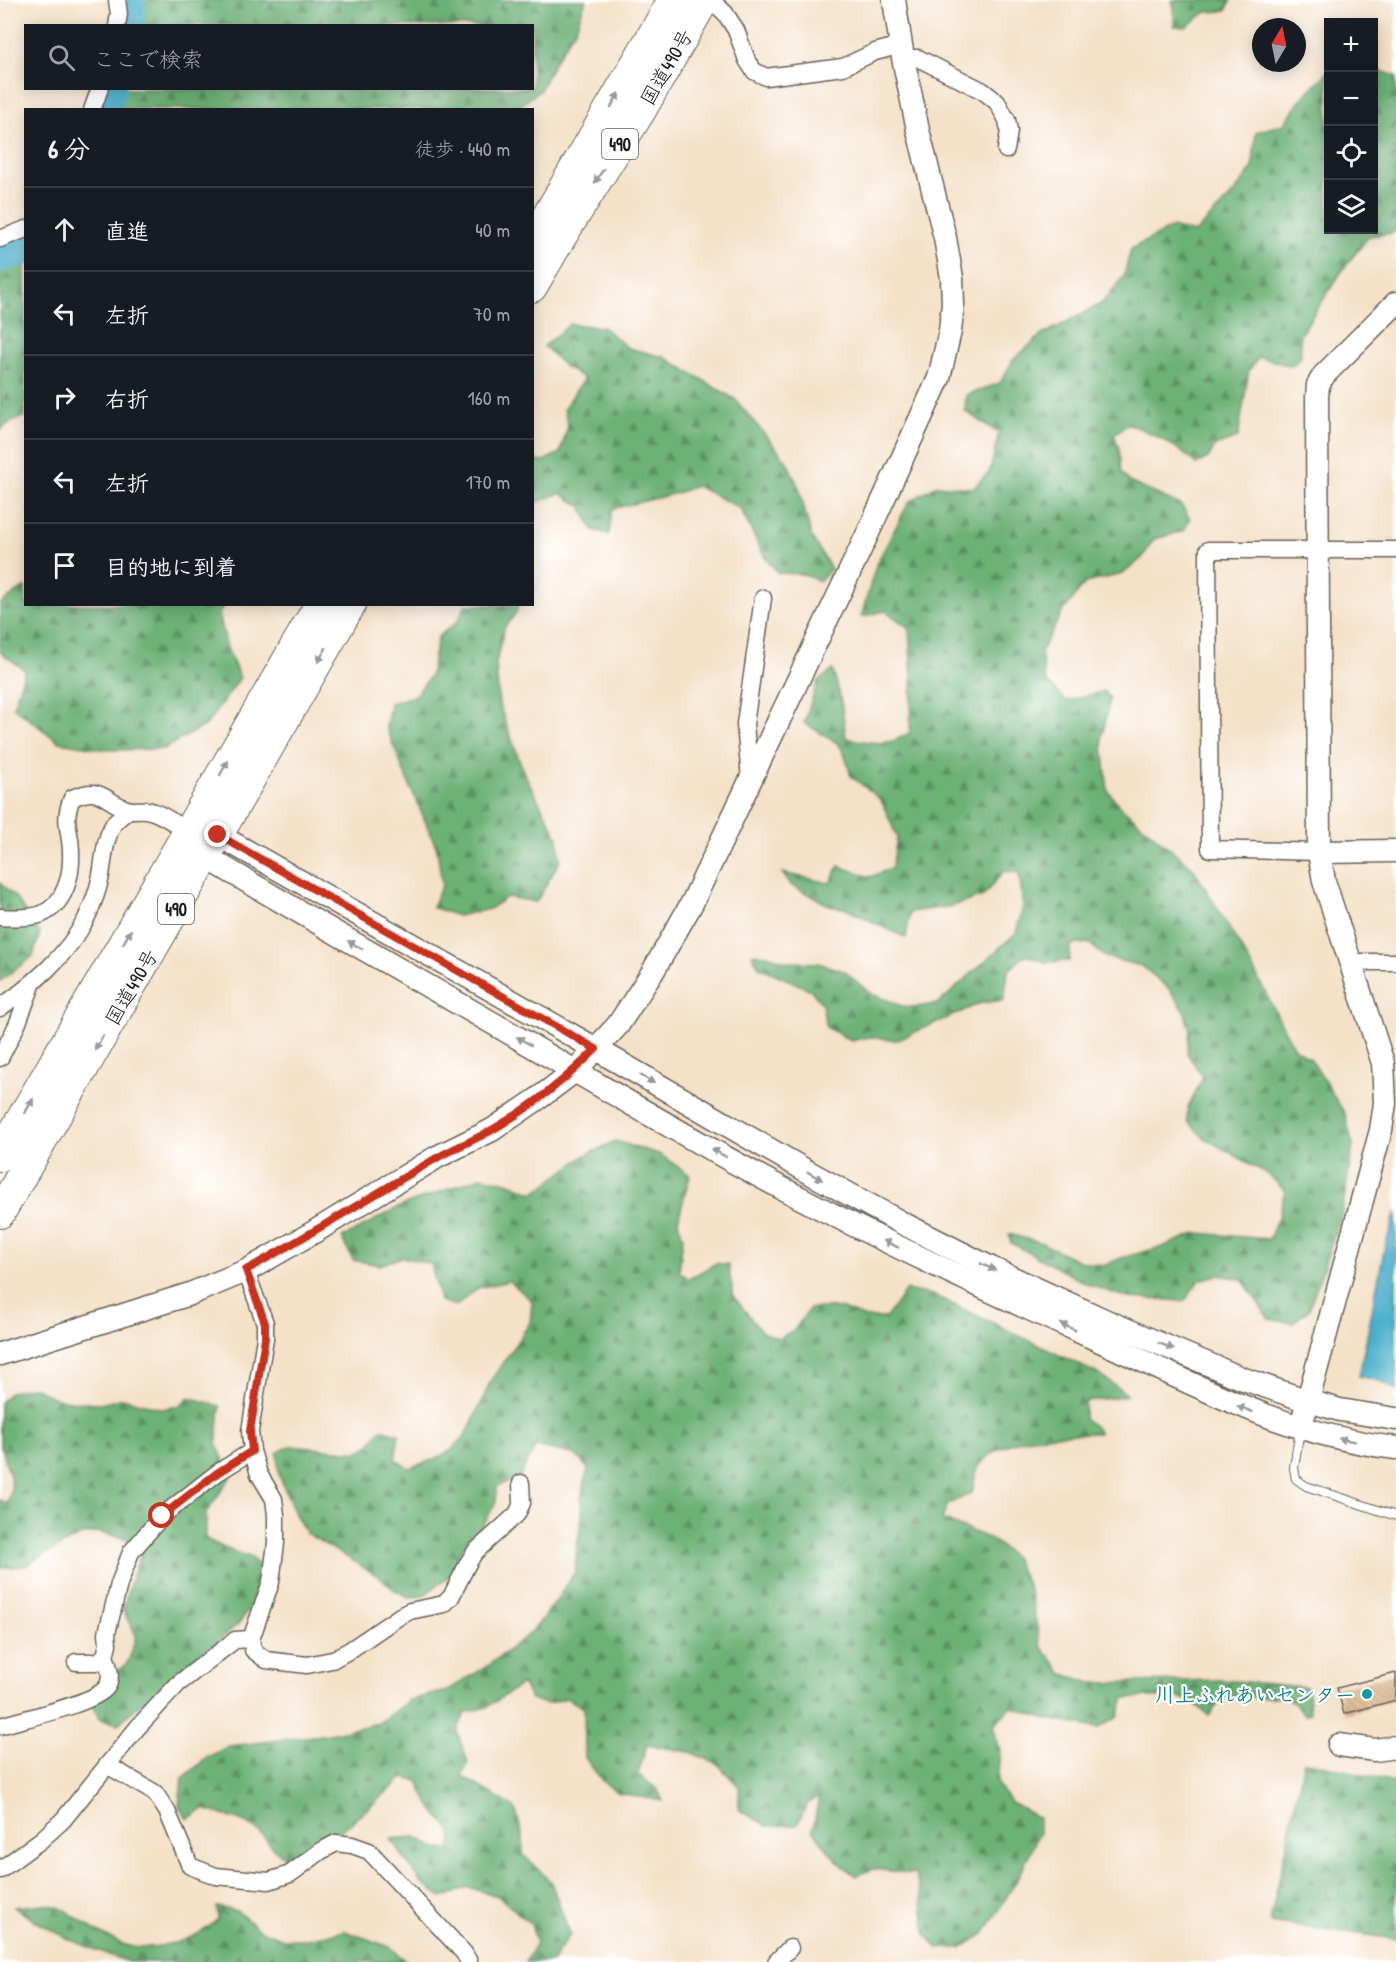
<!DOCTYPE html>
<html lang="ja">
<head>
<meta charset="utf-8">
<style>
	body { margin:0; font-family:"Patrick Hand","Klee One",sans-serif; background:#20242c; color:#f1f3f6 }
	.controls { position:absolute; right:18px; top:18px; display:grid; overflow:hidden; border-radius:0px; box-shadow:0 3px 15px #0003 }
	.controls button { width:54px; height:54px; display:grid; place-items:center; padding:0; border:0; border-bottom:2px solid #363941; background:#171b24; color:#f1f3f6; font:30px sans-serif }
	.compass { position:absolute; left:1252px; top:18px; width:54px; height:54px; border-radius:50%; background:#171b24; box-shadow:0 3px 15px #0003; rotate:10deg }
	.stop { position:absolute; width:18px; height:18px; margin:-14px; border:4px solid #c8321e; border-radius:50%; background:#fff }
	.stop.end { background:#c8321e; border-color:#fff; box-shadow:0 2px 6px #0008 }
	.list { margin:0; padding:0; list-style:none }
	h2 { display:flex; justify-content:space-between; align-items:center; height:78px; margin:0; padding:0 24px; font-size:26px }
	h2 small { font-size:20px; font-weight:400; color:#9ea1a6 }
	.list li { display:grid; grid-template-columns:39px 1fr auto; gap:18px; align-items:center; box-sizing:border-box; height:84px; padding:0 24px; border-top:2px solid #363941 }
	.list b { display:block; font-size:22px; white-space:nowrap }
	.list em { font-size:20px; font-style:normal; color:#9ea1a6 }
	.icon { flex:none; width:33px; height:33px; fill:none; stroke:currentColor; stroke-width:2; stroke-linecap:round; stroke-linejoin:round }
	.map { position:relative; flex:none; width:1396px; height:1962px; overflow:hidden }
	.search { position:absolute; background:#171b24; box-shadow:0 3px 15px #0003; left:24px; top:24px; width:510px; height:66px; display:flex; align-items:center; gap:15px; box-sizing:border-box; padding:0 21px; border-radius:0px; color:#9ea1a6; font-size:22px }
	.panel { position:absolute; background:#171b24; box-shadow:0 3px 15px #0003; left:24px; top:108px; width:510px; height:498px; border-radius:0px }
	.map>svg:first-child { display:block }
</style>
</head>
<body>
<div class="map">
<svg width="1396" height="1962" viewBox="0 0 1396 1962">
	<defs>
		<pattern id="forest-firs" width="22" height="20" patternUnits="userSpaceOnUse" patternTransform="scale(1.5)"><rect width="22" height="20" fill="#6cb176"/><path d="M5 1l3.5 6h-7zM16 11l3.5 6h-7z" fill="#588f60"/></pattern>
		<pattern id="building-back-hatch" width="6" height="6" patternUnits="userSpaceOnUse" patternTransform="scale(1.5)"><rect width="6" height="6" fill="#dab991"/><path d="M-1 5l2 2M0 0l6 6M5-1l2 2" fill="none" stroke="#ba9e7c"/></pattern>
	</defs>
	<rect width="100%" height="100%" fill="#fff"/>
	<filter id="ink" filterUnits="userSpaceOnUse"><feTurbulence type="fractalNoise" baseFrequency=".0167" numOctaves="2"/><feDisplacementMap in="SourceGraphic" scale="12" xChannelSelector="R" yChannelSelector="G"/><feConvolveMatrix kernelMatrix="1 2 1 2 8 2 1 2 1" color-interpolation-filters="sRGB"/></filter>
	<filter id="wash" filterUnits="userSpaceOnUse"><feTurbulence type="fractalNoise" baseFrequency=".008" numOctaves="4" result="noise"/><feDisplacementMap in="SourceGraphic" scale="24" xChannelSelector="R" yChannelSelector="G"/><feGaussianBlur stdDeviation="1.35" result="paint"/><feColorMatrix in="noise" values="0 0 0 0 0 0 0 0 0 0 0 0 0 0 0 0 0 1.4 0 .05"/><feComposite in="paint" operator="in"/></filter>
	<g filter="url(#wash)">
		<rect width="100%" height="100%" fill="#f4e1c7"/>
		<!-- forest -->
		<g fill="url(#forest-firs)" stroke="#446649" stroke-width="1.5">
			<path d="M138 0H586L576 28 556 59 540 90 516 109H120L126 89 532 88V26L139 25 141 8Z"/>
			<path d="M1172 0H1231L1226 11 1206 12 1186 27 1174 26V8Z"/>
			<path d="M1374 69 1396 76V229L1392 233 1369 236 1344 268 1300 335 1301 357 1292 366 1259 357 1249 370 1238 438 1215 446 1208 458 1196 464C1176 445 1154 434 1129 424L1114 434 1119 449 1121 472 1129 482 1181 505 1190 519 1184 531 1154 539 1142 558 1123 574 1085 583 1062 613 1041 651 1045 680 1066 701 1104 691 1110 698 1102 738 1108 791 1121 807 1193 868 1249 961 1294 1048 1311 1059 1345 1114 1353 1145 1342 1213 1309 1309 1293 1323 1269 1319 1242 1279 1218 1275 1199 1280 1185 1301 1128 1298 1087 1284 1011 1243 1009 1234 1042 1243 1079 1261 1103 1266 1121 1258 1162 1247 1197 1233 1269 1239 1279 1215 1285 1191 1269 1175 1203 1137 1187 1121 1188 1107 1203 1077 1187 1053 1190 1030 1184 1010 1169 989 1142 966 1105 957 1089 943 1071 945 1069 961 1045 962 1025 955 1008 971 1004 1000 981 1003 897 1040 869 1037 851 1041 826 1027 822 1004 811 990 759 967 752 954 767 955 788 962 818 963 844 971 870 993 902 1006 917 1007 939 1003 1016 933 1023 906 1019 873 1004 871 983 896 953 906 910 912 906 938 844 908 833 907 792 886 782 873 830 883 839 866 870 877 892 868 897 837 881 800 851 776 845 756 839 744 804 723 818 681 833 670 842 706 846 738C872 743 887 748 910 732L912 681 909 628 885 611 861 617 876 565 909 502 937 485 973 488 990 471 999 433 965 411 966 395 1000 383 1013 360 1040 336 1102 303 1124 276 1131 249 1172 227 1195 233 1233 194 1252 169 1256 132 1284 124 1301 99 1328 72V230H1374Z"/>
			<path d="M25 262V416L6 425 0 431V270Z"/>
			<path d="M570 324 603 327 628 348 664 357 735 399 786 460 799 488 811 536 831 569 820 581 802 574 778 573 764 556 740 508 696 486 677 493 612 509 609 534 593 530 581 506 560 493 533 504V459L541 462 560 453 568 426 564 409 584 378 565 367 544 346Z"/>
			<path d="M25 587 26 604 224 605 219 613 227 648 240 678 207 724 164 749 108 750 59 742 13 707 25 670 0 652V604Z"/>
			<path d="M465 605H518L516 613 504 628 496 663 499 704 524 773 558 837 560 861 536 902 507 897 489 909 458 916 432 907 442 885 437 849 404 772 386 727 390 703 416 695 430 676 438 637 458 621Z"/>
			<path d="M0 883 15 897 40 933 33 956 0 981Z"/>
			<path d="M615 1141 659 1154 690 1175 678 1221 683 1238 679 1271 689 1279 716 1263 728 1265 734 1297 762 1332 779 1338 794 1330 810 1308H840L866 1318H886L906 1290 933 1295 995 1324 1100 1375 1128 1395 1085 1402 1084 1419 1094 1426 1099 1433C1062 1434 1004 1433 979 1466 975 1473 974 1485 972 1493L948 1504 942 1519 992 1540 1014 1557 1029 1589 1041 1646 1063 1674 1092 1683 1221 1680 1307 1687 1310 1713 1305 1715 1294 1702 1283 1697H1223L1209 1716 1193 1702 1176 1696 1125 1698 1117 1718 1098 1728 1047 1719 1012 1707 993 1725 1000 1751 997 1784 1010 1802 1039 1818V1833L1020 1875 984 1934 961 1948H937L926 1934 921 1894 915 1874 873 1869 856 1876C837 1863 825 1848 813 1829L819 1797 808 1803 797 1825 767 1826 739 1810V1787L718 1764 690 1752 647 1745 638 1774 657 1789 663 1801 619 1793 603 1782 585 1758 584 1708 567 1698 546 1704 531 1699 522 1684 487 1707 465 1713 457 1731 468 1763 462 1776 515 1808 523 1838V1855L551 1882 570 1935 557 1953 553 1962H526L536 1942 531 1924 498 1896 468 1887 443 1898 421 1883 391 1839 415 1837 437 1849H450L453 1833 429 1805 418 1781 403 1778 351 1823 311 1852 287 1859C272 1850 269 1841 257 1830 245 1820 219 1814 204 1809L187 1819 179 1806 182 1779 208 1757 229 1746 330 1734 379 1723 409 1700 447 1691 486 1667 532 1632 556 1601 575 1572 577 1546 582 1516 581 1498 588 1469 576 1455 536 1446 519 1478 497 1486 496 1502 484 1524 461 1550 452 1574 423 1596 409 1597 393 1589 380 1577 306 1533 295 1514 279 1475 277 1453 290 1446 358 1452 369 1445 381 1429 399 1434 395 1460 409 1468 435 1459 452 1450 468 1431 491 1380 530 1323 532 1301 509 1281 478 1288 456 1306 440 1301 431 1264 402 1257 380 1265 353 1260 342 1238 399 1207 481 1177 507 1182 534 1193 584 1156Z"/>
			<path d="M34 1387 56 1399 77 1402 105 1403 123 1398 162 1409 179 1406 189 1397 220 1406 217 1443 230 1478 206 1513V1539L224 1548 252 1558 262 1570 253 1604 239 1623 215 1644 193 1658 118 1724 99 1719 93 1706 98 1681C128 1667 129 1666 136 1635L123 1611 130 1583 142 1550 133 1540 96 1532 79 1536 24 1566 0 1568V1500L7 1503C19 1480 3 1465 0 1442 0 1429 0 1416 0 1403L10 1392Z"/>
			<path d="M1304 1761 1396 1782V1939L1270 1922Z"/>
			<path d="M44 1904C69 1907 73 1918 93 1929 104 1935 119 1945 131 1946 162 1950 196 1941 218 1919L217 1907 237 1911 258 1929 283 1939H307L345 1931 390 1947 407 1962H128L73 1941 37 1922 14 1907Z"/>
		</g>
		<!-- water -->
		<path fill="#4aafca" stroke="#336673" stroke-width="1.5" d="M1396 1212V1390L1383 1382 1359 1376 1384 1250Z"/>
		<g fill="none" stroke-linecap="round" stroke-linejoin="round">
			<!-- river -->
			<g stroke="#4aafca" stroke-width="32">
				<path d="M128 26 130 0"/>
				<path d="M103 110 111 88"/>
				<path d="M0 256 26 249"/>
			</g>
		</g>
		<g id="blocks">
			<!-- building -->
			<path fill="url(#building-back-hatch)" d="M1396 1673V1700L1344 1714 1337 1688Z"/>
		</g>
	</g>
	<g filter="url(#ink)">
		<use href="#blocks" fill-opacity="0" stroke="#686158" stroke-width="1.5"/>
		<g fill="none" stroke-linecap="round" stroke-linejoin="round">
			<defs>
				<path id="lane" d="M1300 1429 1294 1468 1296 1479 1306 1486 1396 1516"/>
				<g id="street">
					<path d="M117 0 119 14 117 26"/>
					<path d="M711 0 725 13 736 30 747 60 754 71 766 77 843 67 875 52 901 45"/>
					<path d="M903 58H918L983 91 997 102 1007 120 1009 131 1006 150"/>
					<path d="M92 110 100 88"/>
					<path d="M0 239 26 229"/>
					<path d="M750 779 745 724 763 598"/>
					<path d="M1319 852 1210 849 1208 550H1396"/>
					<path d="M0 917C11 918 32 918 42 914 65 904 72 875 71 853 71 830 62 822 72 798 102 785 102 800 127 809 133 811 140 809 146 810 161 812 175 824 187 831"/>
					<path d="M1351 962H1396"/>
					<path d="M0 1008C33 984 67 956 86 919 92 906 97 894 100 880 104 862 104 837 115 822 119 817 124 814 129 810"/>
					<path d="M0 1058 17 1025 32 985"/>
					<path d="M246 1271 265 1323V1338L250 1431 252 1451 259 1474 274 1499 276 1515V1543L271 1582 251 1639 253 1650 266 1660 307 1665 332 1660 350 1650 400 1616 410 1611 444 1604 451 1597 468 1563 475 1552 517 1514 522 1503 521 1483"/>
					<path d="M76 1662H97L105 1656 108 1644 107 1633 119 1584 131 1552 162 1516 217 1473 252 1451"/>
					<path d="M0 1726C22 1719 93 1704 106 1688 113 1680 109 1665 105 1656"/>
					<path d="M107 1765 155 1793 167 1811 190 1866 216 1876 269 1881 290 1874 321 1851 336 1843 352 1845 369 1851 464 1953 469 1962"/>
					<path d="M0 1870 41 1840 63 1820 138 1727 178 1684 235 1640 251 1639"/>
					<path d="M776 1962 790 1948"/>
				</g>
				<g id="secondary">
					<path d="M202 833 218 835 596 1049 812 1174 902 1223 991 1268 1111 1323 1241 1378 1308 1401 1340 1410 1396 1419"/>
					<path d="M198 845 206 857C290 907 376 956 461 1005 572 1068 680 1135 793 1194 890 1245 989 1291 1089 1336 1192 1382 1282 1435 1396 1448"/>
					<path d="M1319 852 1396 851"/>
					<path d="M0 1354 190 1294 246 1271 314 1232 437 1157 492 1130 539 1098 575 1071 618 1025 652 973 692 903 868 533 939 378 950 331 953 304 952 278 945 238 918 130 903 58 894 0"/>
					<path d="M1304 1415 1381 1130 1385 1103 1383 1063 1324 881 1319 852 1317 397 1318 385 1324 375 1396 303"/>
					<path d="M1339 1745 1375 1750 1396 1747"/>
				</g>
				<g id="highway">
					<path d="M532 242 673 0"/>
					<path d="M532 287 566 229 640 112 704 0"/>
					<path d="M0 1156 320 604"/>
					<path d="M0 1213 351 604"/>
				</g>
			</defs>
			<!-- lane casing -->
			<use href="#lane" stroke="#686158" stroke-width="10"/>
			<!-- street casing -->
			<use href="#street" stroke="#686158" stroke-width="19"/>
			<!-- secondary casing -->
			<use href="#secondary" stroke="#686158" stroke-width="25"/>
			<!-- highway casing -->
			<use href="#highway" stroke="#686158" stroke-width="32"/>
			<!-- lane -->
			<use href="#lane" stroke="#fff" stroke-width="8"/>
			<!-- street -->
			<use href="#street" stroke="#fff" stroke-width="16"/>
			<!-- secondary -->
			<use href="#secondary" stroke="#fff" stroke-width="22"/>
			<!-- highway -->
			<use href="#highway" stroke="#fff" stroke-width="30"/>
		</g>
		<!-- one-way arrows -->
		<defs><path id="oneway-solid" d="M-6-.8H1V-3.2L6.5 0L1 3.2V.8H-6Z" transform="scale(1.5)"/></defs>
		<g fill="#999">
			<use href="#oneway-solid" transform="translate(615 100) rotate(-60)"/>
			<use href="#oneway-solid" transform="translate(599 176) rotate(122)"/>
			<use href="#oneway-solid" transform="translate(322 655) rotate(120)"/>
			<use href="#oneway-solid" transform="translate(224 768) rotate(-60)"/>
			<use href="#oneway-solid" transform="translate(127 937) rotate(-60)"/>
			<use href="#oneway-solid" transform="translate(355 945) rotate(-150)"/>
			<use href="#oneway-solid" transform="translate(524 1041) rotate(-150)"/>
			<use href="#oneway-solid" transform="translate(99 1043) rotate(120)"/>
			<use href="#oneway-solid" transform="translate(647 1079) rotate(30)"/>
			<use href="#oneway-solid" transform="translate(29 1106) rotate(-60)"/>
			<use href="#oneway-solid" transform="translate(719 1153) rotate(-151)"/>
			<use href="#oneway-solid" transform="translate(815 1176) rotate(29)"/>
			<use href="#oneway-solid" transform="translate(891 1244) rotate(-154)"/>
			<use href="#oneway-solid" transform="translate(988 1267) rotate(26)"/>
			<use href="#oneway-solid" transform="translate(1068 1327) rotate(-156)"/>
			<use href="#oneway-solid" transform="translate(1166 1346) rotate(23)"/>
			<use href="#oneway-solid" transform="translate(1245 1409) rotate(-159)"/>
			<use href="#oneway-solid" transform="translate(1347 1440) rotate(-170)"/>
		</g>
	</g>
	<g fill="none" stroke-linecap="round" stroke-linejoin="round" filter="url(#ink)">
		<!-- route -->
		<path stroke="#c8321e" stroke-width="8" d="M162 1516 217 1473 252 1451 250 1431 265 1338V1323L246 1270C310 1235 372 1196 435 1159 453 1148 473 1141 492 1130 530 1108 565 1080 596 1049L218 835"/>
	</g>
	<!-- markers -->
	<circle fill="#0f9aa8" stroke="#fff" stroke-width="2" cx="1367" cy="1694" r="6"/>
	<g text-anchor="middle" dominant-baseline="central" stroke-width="4.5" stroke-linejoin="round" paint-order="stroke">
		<!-- shield labels -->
		<g fill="#fff" stroke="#606060" stroke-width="1.5">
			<rect x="602" y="129" width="36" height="30" rx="4.5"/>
			<rect x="158" y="894" width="36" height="30" rx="4.5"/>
		</g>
		<g font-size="18" font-weight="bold" fill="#1c1c1c">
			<text x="620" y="144">490</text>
			<text x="176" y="909">490</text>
		</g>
		<!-- street labels -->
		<g font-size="20" fill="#1c1c1c" stroke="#fff">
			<text transform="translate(666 67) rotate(-60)">国道490号</text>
			<text transform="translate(131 987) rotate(-60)">国道490号</text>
		</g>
		<!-- culture labels -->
		<g font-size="20" font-weight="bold" fill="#0d838f" stroke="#fff" text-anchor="end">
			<text x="1355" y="1694">川上ふれあいセンター</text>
		</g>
	</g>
</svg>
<div class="controls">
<button>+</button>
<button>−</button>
<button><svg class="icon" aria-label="locate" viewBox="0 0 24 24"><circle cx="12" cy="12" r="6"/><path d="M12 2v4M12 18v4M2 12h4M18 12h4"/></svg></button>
<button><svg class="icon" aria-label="layers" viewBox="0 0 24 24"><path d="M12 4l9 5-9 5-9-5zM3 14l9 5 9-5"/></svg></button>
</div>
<svg class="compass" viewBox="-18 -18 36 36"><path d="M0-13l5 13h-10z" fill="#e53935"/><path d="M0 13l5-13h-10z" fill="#9ea1a6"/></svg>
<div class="stop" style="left:162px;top:1516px"></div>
<div class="stop end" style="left:218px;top:835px"></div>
<div class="search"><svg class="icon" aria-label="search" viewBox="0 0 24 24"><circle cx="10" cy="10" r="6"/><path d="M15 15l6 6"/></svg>ここで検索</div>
<section class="panel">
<h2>6 分<small>徒歩 · 440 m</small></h2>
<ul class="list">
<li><svg class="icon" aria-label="ahead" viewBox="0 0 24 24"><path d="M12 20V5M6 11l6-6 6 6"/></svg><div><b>直進</b></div><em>40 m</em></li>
<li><svg class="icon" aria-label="left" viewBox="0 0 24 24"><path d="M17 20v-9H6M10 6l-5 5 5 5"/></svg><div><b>左折</b></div><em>70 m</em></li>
<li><svg class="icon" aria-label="right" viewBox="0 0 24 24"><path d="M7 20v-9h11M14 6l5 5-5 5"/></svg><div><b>右折</b></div><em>160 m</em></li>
<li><svg class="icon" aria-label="left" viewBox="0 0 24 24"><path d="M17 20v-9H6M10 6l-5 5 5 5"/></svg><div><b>左折</b></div><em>170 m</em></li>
<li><svg class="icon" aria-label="arrive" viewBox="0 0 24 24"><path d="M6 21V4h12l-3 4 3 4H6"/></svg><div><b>目的地に到着</b></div></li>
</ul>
</section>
</div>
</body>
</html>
